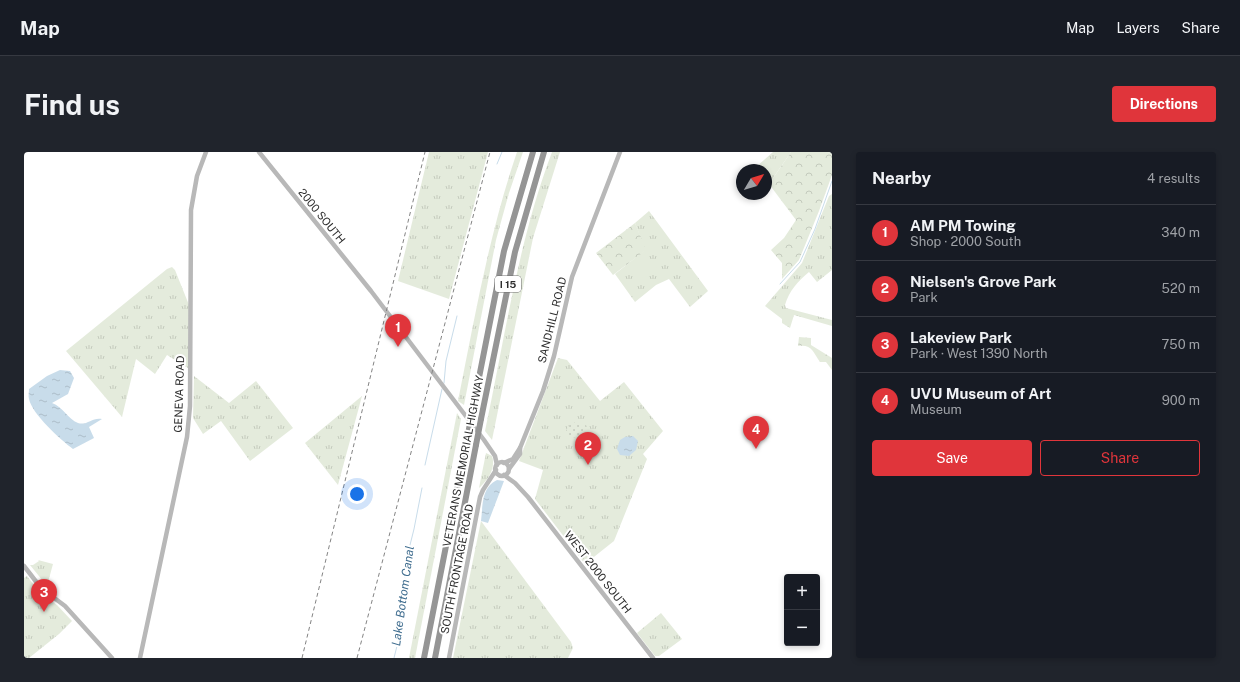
<!DOCTYPE html>
<html lang="en">
<head>
<meta charset="utf-8">
<style>
	body { margin:0; font-family:"Public Sans",sans-serif; background:#20242c; color:#f1f3f6 }
	.controls { position:absolute; right:12px; bottom:12px; display:grid; overflow:hidden; border-radius:4px; box-shadow:0 2px 6px #0003 }
	.controls button { width:36px; height:36px; display:grid; place-items:center; padding:0; border:0; border-bottom:1px solid #363941; background:#171b24; color:#f1f3f6; font:20px sans-serif }
	.compass { position:absolute; left:712px; top:12px; width:36px; height:36px; border-radius:50%; background:#171b24; box-shadow:0 2px 6px #0003; rotate:52deg }
	.you { position:absolute; left:333px; top:342px; width:14px; height:14px; margin:-10px; border:3px solid #fff; border-radius:50%; background:#1a73e8; box-shadow:0 0 0 6px #1a73e833 }
	.badge { display:grid; place-items:center; width:26px; height:26px; border-radius:50%; background:#e0353b; color:#fff; font-size:13px; font-weight:700 }
	.pin { position:absolute; translate:-50% -33px; filter:drop-shadow(0 1px 2px #0008) }
	.pin::after { content:''; position:absolute; top:21px; width:14px; height:12px; background:inherit; clip-path:polygon(0 0,100% 0,50% 100%) }
	.list { margin:0; padding:0; list-style:none }
	h2 { display:flex; justify-content:space-between; align-items:center; height:52px; margin:0; padding:0 16px; font-size:17px }
	h2 small { font-size:13px; font-weight:400; color:#9ea1a6 }
	.list li { display:grid; grid-template-columns:26px 1fr auto; gap:12px; align-items:center; box-sizing:border-box; height:56px; padding:0 16px; border-top:1px solid #363941 }
	.list b { display:block; font-size:15px; white-space:nowrap }
	.list p { margin:0; font-size:13px; white-space:nowrap; color:#9ea1a6 }
	.list em { font-size:13px; font-style:normal; color:#9ea1a6 }
	.actions { display:flex; gap:8px; padding:12px 16px }
	.actions a { flex:1; padding:9px 0; border:1px solid #e0353b; border-radius:4px; text-align:center; font-size:14px; color:#e0353b }
	.actions .main { background:#e0353b; color:#fff }
	.map { position:relative; flex:none; width:808px; height:506px; overflow:hidden; border-radius:4px }
	header { display:flex; align-items:center; gap:24px; box-sizing:border-box; height:56px; padding:0 20px; background:#171b24; border-bottom:1px solid #363941 }
	header strong { font-size:19px }
	nav { display:flex; gap:22px; margin-inline-start:auto; font-size:14px }
	.intro { display:flex; align-items:center; justify-content:space-between; box-sizing:border-box; height:96px; padding:0 24px }
	h1 { margin:0; font-size:28px }
	.button { padding:10px 18px; border-radius:4px; background:#e0353b; color:#fff; font-size:14px; font-weight:700 }
	main { display:flex; gap:24px; padding:0 24px }
	aside { flex:1; background:#171b24; border-radius:4px; box-shadow:0 2px 6px #0003 }
	.map>svg:first-child { display:block }
</style>
</head>
<body>
<header>
<strong>Map</strong>
<nav><a>Map</a><a>Layers</a><a>Share</a></nav>
</header>
<div class="intro"><h1>Find us</h1><a class="button">Directions</a></div>
<main>
<div class="map">
<svg width="808" height="506" viewBox="0 0 808 506">
	<defs>
		<pattern id="grass-tufts" width="24" height="20" patternUnits="userSpaceOnUse"><rect width="24" height="20" fill="#e4ebdc"/><path d="M3 7l-1-3M5 7V3M7 7l1-3M15 17l-1-3M17 17v-4M19 17l1-3" fill="none" stroke="#c4cabd"/></pattern>
		<pattern id="forest-crowns" width="20" height="18" patternUnits="userSpaceOnUse"><rect width="20" height="18" fill="#e4ebdc"/><path d="M2 6a3 3 0 1 1 6 0M12 15a3 3 0 1 1 6 0" fill="none" stroke="#c4cabd"/></pattern>
		<pattern id="garden-dots" width="8" height="8" patternUnits="userSpaceOnUse"><rect width="8" height="8" fill="#e4ebdc"/><path d="M2 2h.1M6 6h.1" fill="none" stroke="#c4cabd" stroke-width="1.8" stroke-linecap="round"/></pattern>
		<pattern id="water-ripples" width="26" height="14" patternUnits="userSpaceOnUse"><rect width="26" height="14" fill="#c8dcea"/><path d="M2 4q2-2 4 0t4 0M15 11q2-2 4 0t4 0" fill="none" stroke="#acbdc9"/></pattern>
	</defs>
	<rect width="100%" height="100%" fill="#fff"/>
	<!-- grass -->
	<g fill="url(#grass-tufts)">
		<path d="M405 0H464L425 147 374 129Z"/>
		<path d="M493 0H499L485 41 472 88 440 253 434 249C451 164 465 82 493 0Z"/>
		<path d="M528 0H536L509 86 468 288 461 279C481 185 494 90 528 0Z"/>
		<path d="M749 0H767L745 32 742 27V18H735L733 14Z"/>
		<path d="M808 42V118L793 130 785 120C774 129 765 139 761 153L762 156 808 168V174L770 163 766 176 758 171V167L741 154 778 111 805 44Z"/>
		<path d="M625 59 684 139 666 155 645 127 632 133 611 150 591 122 621 98 611 71Z"/>
		<path d="M148 115 151 118 165 153 164 216 143 203 131 222 112 207 98 265 42 199 143 117Z"/>
		<path d="M534 206 543 208 576 249 600 230 639 279 619 302 623 307 590 389 561 412 511 347 519 318 495 309Z"/>
		<path d="M170 224 205 251 232 229 269 276 226 309 197 269 179 282 169 266Z"/>
		<path d="M338 244 314 333 281 291Z"/>
		<path d="M433 261 437 267 391 506H385Z"/>
		<path d="M462 301 468 304C472 316 464 328 455 336Z"/>
		<path d="M457 369 547 490 549 496 544 506H429Z"/>
		<path d="M14 408 29 412 23 434 6 413H9L15 409Z"/>
		<path d="M3 424 16 441 33 453 48 469 35 482 5 506H0V426Z"/>
		<path d="M637 461 658 487 635 504H631L613 481Z"/>
	</g>
	<!-- forest -->
	<g fill="url(#forest-crowns)">
		<path d="M767 0H808V23L795 59 775 108 758 127V111L747 98 760 86 772 68 745 32Z"/>
		<path d="M611 71 622 98 589 123 572 101Z"/>
		<path d="M775 185 787 186V193L808 206V218L802 210H796C789 200 788 192 774 194Z"/>
	</g>
	<!-- garden -->
	<path fill="url(#garden-dots)" d="M552 270 562 273 566 283 553 286 540 283 545 273Z"/>
	<!-- pitch -->
	<path fill="#e4ebdc" d="M622 101 635 119C622 127 614 128 602 117Z"/>
	<!-- water -->
	<g fill="url(#water-ripples)">
		<path d="M36 218 46 219 50 226 44 242 28 251C39 255 44 267 54 271 63 274 68 265 78 267L65 275 70 286 49 297C37 288 8 262 5 247 4 244 5 240 5 237L23 224Z"/>
		<path d="M609 284 614 289 612 298 605 304 596 303 593 297 596 288 601 285Z"/>
		<path d="M473 328 480 329 464 371 457 369C459 354 457 336 473 328Z"/>
	</g>
	<g fill="none" stroke-linecap="round" stroke-linejoin="round">
		<!-- stream -->
		<g stroke="#c8dcea" stroke-width="1">
			<path d="M473 12 478 0"/>
			<path d="M756 132 776 110 791 77 808 29"/>
			<path d="M420 231 422 209 433 164"/>
			<path d="M401 313 418 237"/>
			<path d="M370 506 376 482 381 438V413L390 377 398 336"/>
		</g>
		<!-- secondary -->
		<g stroke="#b8b8b8" stroke-width="4.5">
			<path d="M235 0 347 139 460 288 471 304 473 313"/>
			<circle cx="478" cy="317" r="7"/>
			<path d="M480 311 489 307 496 296 519 239 530 204 548 125 596 0"/>
			<path d="M485 317 496 302V296"/>
			<path d="M480 323 491 331 504 345 629 506"/>
			<path d="M0 414 17 436 41 454 88 506"/>
			<path d="M116 506 163 285 166 254 167 58 173 24 182 0"/>
			<path d="M425 506 456 345 459 338 472 318"/>
		</g>
		<!-- highway -->
		<g stroke="#959595" stroke-width="6">
			<path d="M449 256 480 99 509 0"/>
			<path d="M457 267 491 100 520 0"/>
			<path d="M400 506 444 282"/>
			<path d="M411 506 452 293"/>
		</g>
		<!-- rail -->
		<g stroke="#838383" stroke-width="1" stroke-dasharray="4 3" stroke-linecap="butt">
			<path d="M278 506 401 0"/>
			<path d="M333 506 466 0"/>
		</g>
		<!-- highway-bridge -->
		<g stroke="#959595" stroke-width="6">
			<path d="M444 282 449 256"/>
			<path d="M452 293 457 267"/>
		</g>
	</g>
	<g text-anchor="middle" dominant-baseline="central" stroke-width="4" stroke-linejoin="round" paint-order="stroke">
		<!-- shield labels -->
		<rect fill="#fff" stroke="#6d6d6d" stroke-width="1" x="471" y="124" width="26" height="16" rx="3"/>
		<g font-size="10" font-weight="bold" fill="#2e2e2e">
			<text x="484" y="132">I 15</text>
		</g>
		<!-- street labels -->
		<g font-size="11" fill="#2e2e2e" stroke="#fff">
			<text transform="translate(298 64) rotate(51)">2000 SOUTH</text>
			<text transform="translate(528 168) rotate(-76)">SANDHILL ROAD</text>
			<text transform="translate(155 242) rotate(-88)">GENEVA ROAD</text>
			<text transform="translate(439 309) rotate(-79)">VETERANS MEMORIAL HIGHWAY</text>
			<text transform="translate(433 417) rotate(-79)">SOUTH FRONTAGE ROAD</text>
			<text transform="translate(574 420) rotate(52)">WEST 2000 SOUTH</text>
		</g>
		<!-- water labels -->
		<g font-size="12" font-style="italic" fill="#3e6c8e" stroke="#fff">
			<text transform="translate(379 444) rotate(-82)">Lake Bottom Canal</text>
		</g>
	</g>
</svg>
<div class="controls">
<button>+</button>
<button>−</button>
</div>
<svg class="compass" viewBox="-18 -18 36 36"><path d="M0-13l5 13h-10z" fill="#e53935"/><path d="M0 13l5-13h-10z" fill="#9ea1a6"/></svg>
<div class="you"></div>
<div class="pin badge" style="left:374px;top:195px">1</div>
<div class="pin badge" style="left:564px;top:313px">2</div>
<div class="pin badge" style="left:20px;top:460px">3</div>
<div class="pin badge" style="left:732px;top:297px">4</div>
</div>
<aside>
<h2>Nearby<small>4 results</small></h2>
<ul class="list">
<li><span class="badge">1</span><div><b>AM PM Towing</b><p>Shop · 2000 South</p></div><em>340 m</em></li>
<li><span class="badge">2</span><div><b>Nielsen's Grove Park</b><p>Park</p></div><em>520 m</em></li>
<li><span class="badge">3</span><div><b>Lakeview Park</b><p>Park · West 1390 North</p></div><em>750 m</em></li>
<li><span class="badge">4</span><div><b>UVU Museum of Art</b><p>Museum</p></div><em>900 m</em></li>
</ul>
<div class="actions"><a class="main">Save</a><a>Share</a></div>
</aside>
</main>
</body>
</html>
